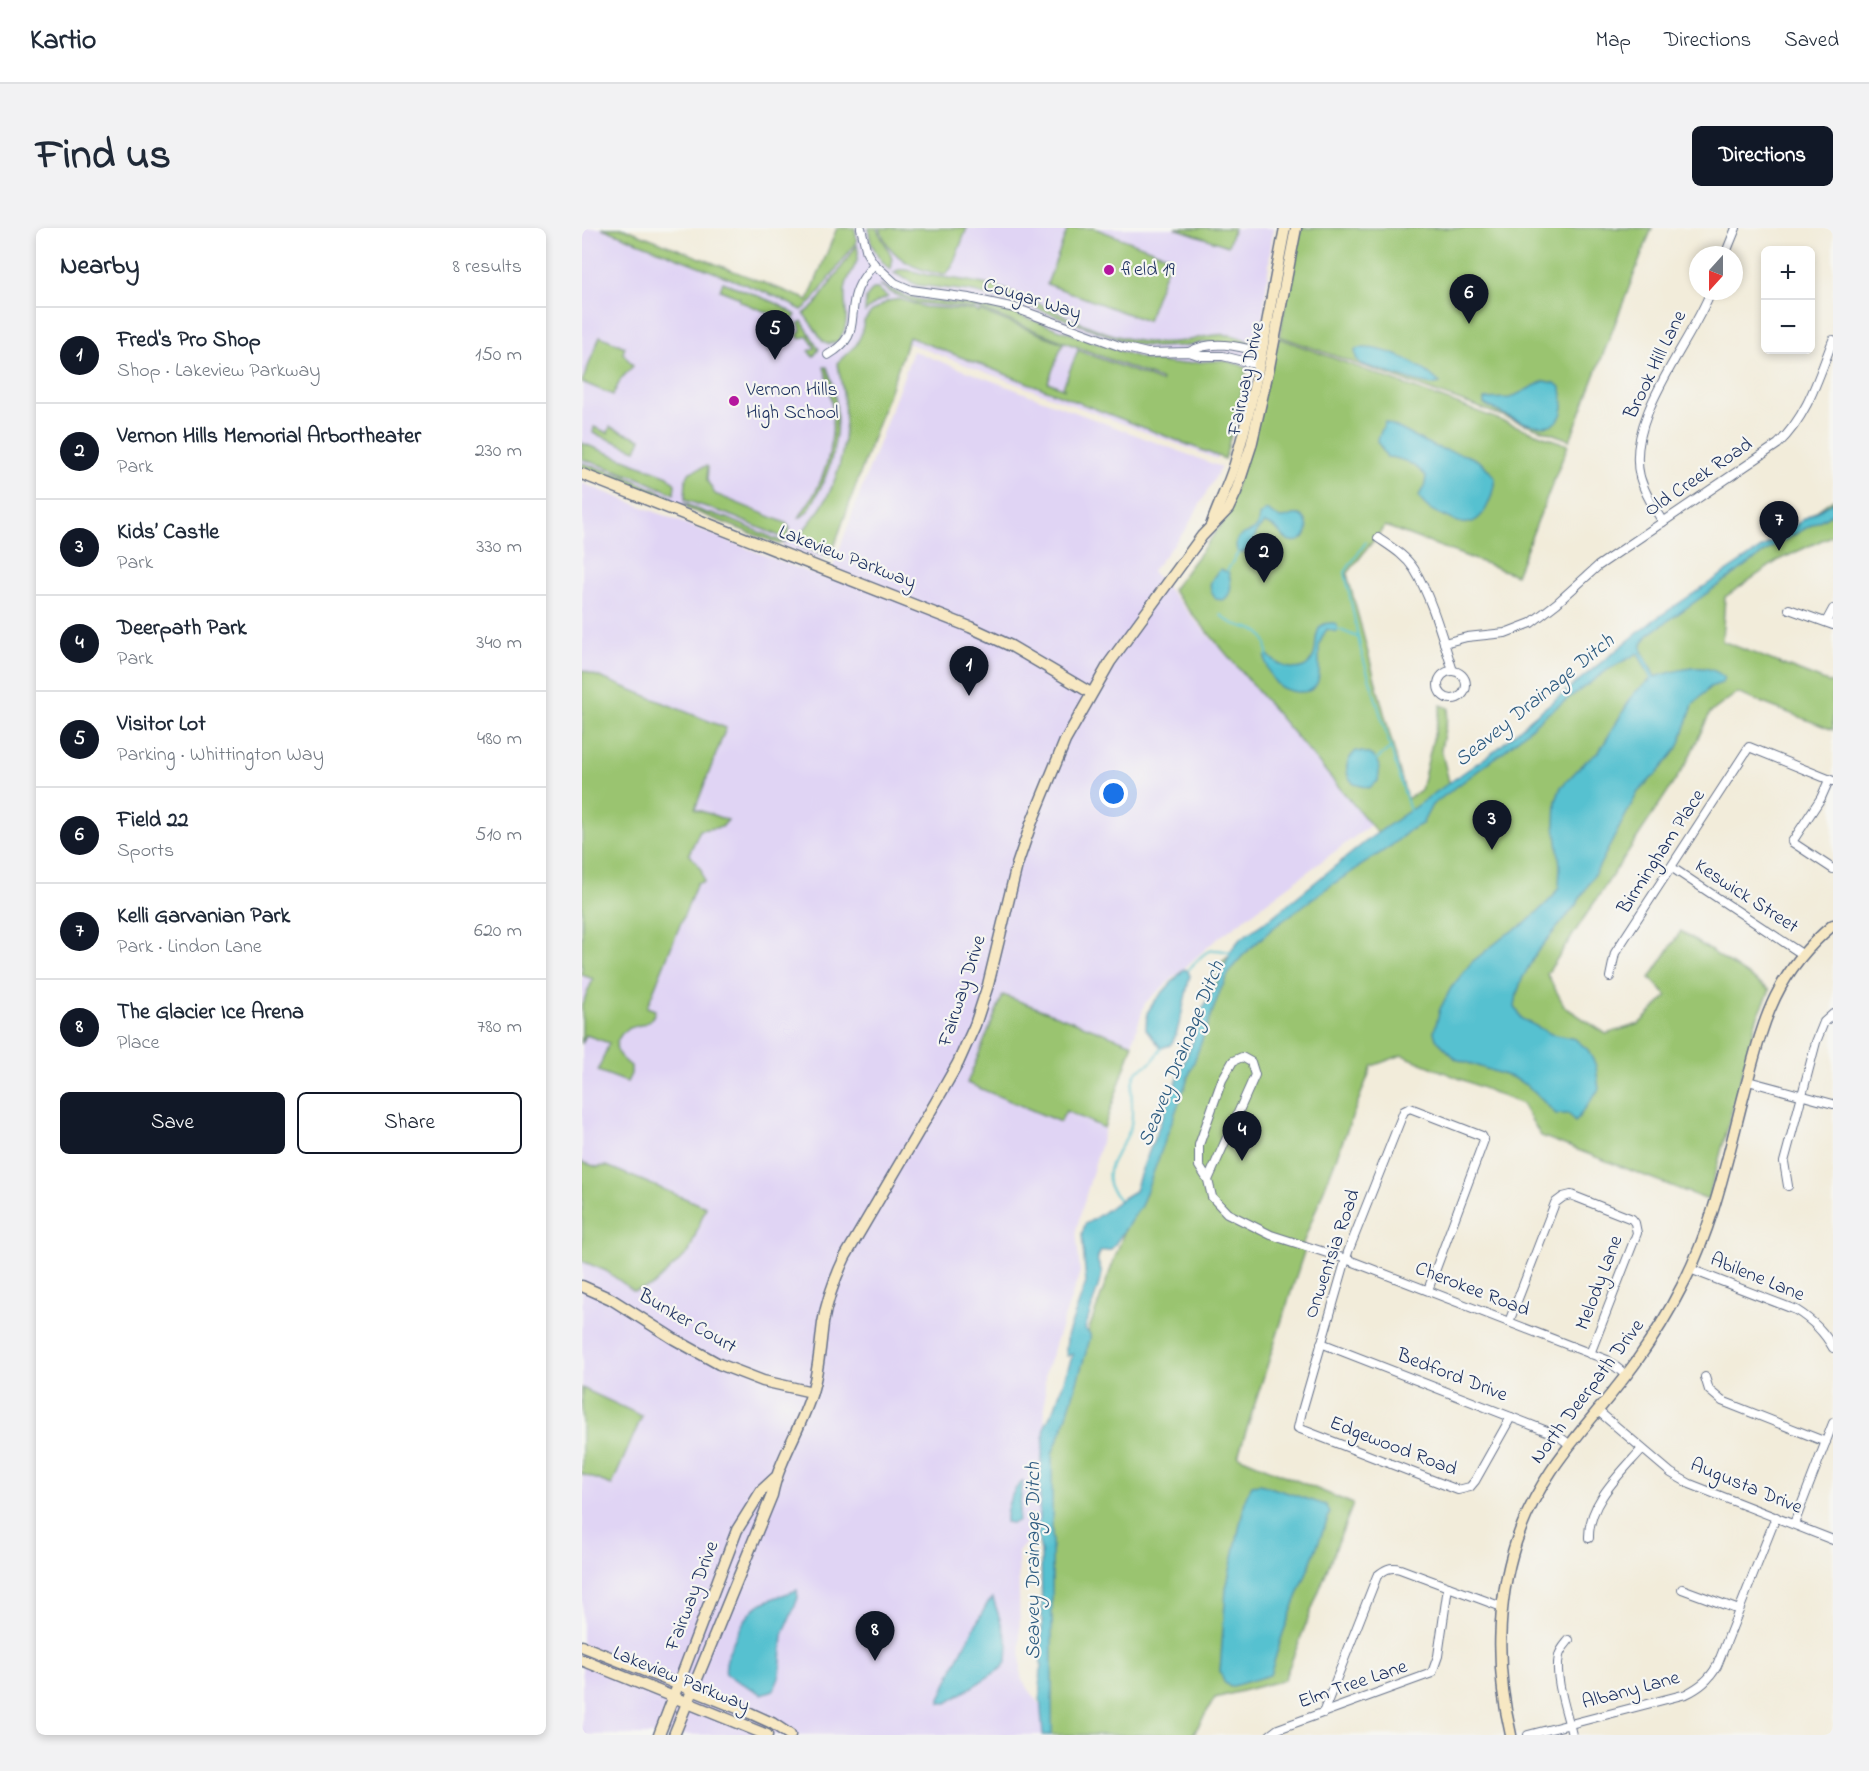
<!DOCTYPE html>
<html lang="en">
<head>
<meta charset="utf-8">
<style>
	body { margin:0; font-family:"Indie Flower",sans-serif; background:#f2f2f3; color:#1f2937 }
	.controls { position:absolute; right:18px; top:18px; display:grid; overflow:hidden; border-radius:9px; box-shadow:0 3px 9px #0003 }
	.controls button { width:54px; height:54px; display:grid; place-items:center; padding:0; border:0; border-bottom:2px solid #e0e1e3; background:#fff; color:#1f2937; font:30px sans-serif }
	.compass { position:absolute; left:1107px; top:18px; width:54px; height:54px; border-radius:50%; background:#fff; box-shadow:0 3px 9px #0003; rotate:201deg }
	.you { position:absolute; left:532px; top:566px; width:21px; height:21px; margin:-15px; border:4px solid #fff; border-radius:50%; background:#1a73e8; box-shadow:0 0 0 9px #1a73e833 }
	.badge { display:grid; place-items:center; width:39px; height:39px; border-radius:50%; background:#111827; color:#fff; font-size:20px; font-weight:700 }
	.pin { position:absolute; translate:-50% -50px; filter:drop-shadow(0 2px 3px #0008) }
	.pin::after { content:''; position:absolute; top:32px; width:21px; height:18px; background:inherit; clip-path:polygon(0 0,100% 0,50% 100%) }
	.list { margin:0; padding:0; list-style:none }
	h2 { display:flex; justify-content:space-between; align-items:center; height:78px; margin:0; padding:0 24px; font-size:26px }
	h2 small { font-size:20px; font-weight:400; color:#747a83 }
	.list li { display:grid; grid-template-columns:39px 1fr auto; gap:18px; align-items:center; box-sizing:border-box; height:96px; padding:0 24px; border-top:2px solid #e0e1e3 }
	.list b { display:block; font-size:22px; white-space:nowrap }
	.list p { margin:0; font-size:20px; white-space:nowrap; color:#747a83 }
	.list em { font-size:20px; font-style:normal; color:#747a83 }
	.actions { display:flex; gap:12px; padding:18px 24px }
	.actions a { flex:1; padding:14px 0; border:2px solid #111827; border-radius:9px; text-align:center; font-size:21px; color:#111827 }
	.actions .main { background:#111827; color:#fff }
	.map { position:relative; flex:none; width:1251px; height:1507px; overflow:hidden; border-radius:9px }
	header { display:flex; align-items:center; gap:36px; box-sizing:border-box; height:84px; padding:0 30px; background:#fff; border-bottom:2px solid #e0e1e3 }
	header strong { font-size:28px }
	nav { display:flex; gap:33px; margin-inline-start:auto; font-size:21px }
	.intro { display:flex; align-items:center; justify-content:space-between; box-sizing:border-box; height:144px; padding:0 36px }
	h1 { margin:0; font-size:42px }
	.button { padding:15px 27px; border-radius:9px; background:#111827; color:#fff; font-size:21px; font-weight:700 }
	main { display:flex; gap:36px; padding:0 36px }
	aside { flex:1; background:#fff; border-radius:9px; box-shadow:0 3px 9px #0003 }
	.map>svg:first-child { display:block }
</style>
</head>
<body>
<header>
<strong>Kartio</strong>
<nav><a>Map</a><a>Directions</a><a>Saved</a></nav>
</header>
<div class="intro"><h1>Find us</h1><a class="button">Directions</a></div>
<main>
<aside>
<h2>Nearby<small>8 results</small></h2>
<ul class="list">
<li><span class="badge">1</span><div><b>Fred's Pro Shop</b><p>Shop · Lakeview Parkway</p></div><em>150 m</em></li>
<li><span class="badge">2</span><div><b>Vernon Hills Memorial Arbortheater</b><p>Park</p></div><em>230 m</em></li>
<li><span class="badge">3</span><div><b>Kids’ Castle</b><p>Park</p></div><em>330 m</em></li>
<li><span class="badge">4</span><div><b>Deerpath Park</b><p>Park</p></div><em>340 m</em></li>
<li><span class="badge">5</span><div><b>Visitor Lot</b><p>Parking · Whittington Way</p></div><em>480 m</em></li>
<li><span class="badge">6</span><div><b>Field 22</b><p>Sports</p></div><em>510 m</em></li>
<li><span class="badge">7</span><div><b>Kelli Garvanian Park</b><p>Park · Lindon Lane</p></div><em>620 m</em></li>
<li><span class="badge">8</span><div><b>The Glacier Ice Arena</b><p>Place</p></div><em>780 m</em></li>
</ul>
<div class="actions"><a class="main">Save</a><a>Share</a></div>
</aside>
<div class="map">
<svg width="1251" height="1507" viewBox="0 0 1251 1507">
	<rect width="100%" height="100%" fill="#f6f6f2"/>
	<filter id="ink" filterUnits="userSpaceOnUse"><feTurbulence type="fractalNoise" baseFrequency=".0167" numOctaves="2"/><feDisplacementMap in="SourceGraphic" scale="12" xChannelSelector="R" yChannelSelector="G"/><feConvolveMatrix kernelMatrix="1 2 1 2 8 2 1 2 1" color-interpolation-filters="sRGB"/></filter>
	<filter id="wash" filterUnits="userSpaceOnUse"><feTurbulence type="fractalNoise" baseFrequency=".008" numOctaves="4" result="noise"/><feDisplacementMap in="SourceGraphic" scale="24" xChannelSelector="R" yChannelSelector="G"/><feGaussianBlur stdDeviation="1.35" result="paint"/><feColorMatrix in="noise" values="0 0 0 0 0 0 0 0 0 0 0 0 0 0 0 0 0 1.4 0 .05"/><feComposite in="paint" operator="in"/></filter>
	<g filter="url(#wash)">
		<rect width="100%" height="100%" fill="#f2ecda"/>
		<!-- built -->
		<g fill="#e0d4f4">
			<path d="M0 0H42L226 72 255 0H691L679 106 635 231 326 115 240 333 0 239Z"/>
			<path d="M331 123 639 239 604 301 570 343 791 595 630 715 563 775 527 886 494 1002 498 1044 463 1146 462 1299 436 1323 439 1450 462 1483 460 1507H0V255L246 352Z"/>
		</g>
		<!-- green -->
		<g fill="#9ac470" stroke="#5a7a67" stroke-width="1.5">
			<path d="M20 0H42L226 72 255 0H273L275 13 230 74 220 82 195 69Z"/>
			<path d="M287 0H295C299 13 316 29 308 42 297 31 286 15 287 0Z"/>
			<path d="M298 0H385L370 39 364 46C336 45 306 29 298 0Z"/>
			<path d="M486 0H512L589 29 565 93 465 56Z"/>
			<path d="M593 0H652L646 18Z"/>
			<path d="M719 0H1070L988 212 697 108Z"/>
			<path d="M275 17C280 34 268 42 264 57 259 79 272 92 256 113L247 116 241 113 222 86 233 77Z"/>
			<path d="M316 42C329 40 339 47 352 48 379 52 407 55 432 65 472 81 510 104 552 112 569 116 586 115 603 113 618 110 633 105 648 107 656 108 663 112 670 115L662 117 623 114 602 118 574 119 549 116 445 77 387 63 335 57 312 45Z"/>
			<path d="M141 54 196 76 214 87 211 91 215 97 209 101 211 104 187 123 199 90 157 73 158 70 138 62Z"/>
			<path d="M297 56 321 67 340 72 384 76 433 86 564 132 592 136 641 132 659 137 665 141 643 231 327 109 248 330 216 317C217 303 233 290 240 278 267 233 268 185 255 135L274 117 279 107 282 93 289 84 306 73 317 71 342 79 391 82 397 84 396 86 398 83 481 115 466 154 483 161 481 159 496 122 579 154 580 152 398 81 335 75 310 65Z"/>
			<path d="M291 61H296L306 69 295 74 283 84 284 70Z"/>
			<path d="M220 93 237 121 232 128 229 127 227 123 233 120 226 108 218 111 215 107 219 103 217 95Z"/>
			<path d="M18 108 43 119 41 125 51 138 39 151 31 167 0 154Z"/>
			<path d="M697 110 986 217 934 347 803 298 765 346 825 571 839 562 859 477 867 480 859 521 868 558 1144 348 1251 271V307L1197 332 1143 369 1140 413 1251 456V502L1155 465 1128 485 1104 536 965 746 983 779 1024 806 1057 796 1085 768 1068 750 1099 703 1188 762 1175 790 1126 972 959 908 940 876 820 827 790 838 721 1015 722 1024 656 1228 771 1276 702 1452 633 1470 612 1505 613 1507H463L461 1228 640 734 725 664 800 610 590 362 645 289Z"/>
			<path d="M242 139H245C262 181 256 230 234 269 230 277 225 287 217 290 222 281 229 272 234 263 254 223 255 181 242 139Z"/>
			<path d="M12 199 26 205 28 199 59 211 54 222 11 205Z"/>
			<path d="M0 215 86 248 93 256 92 266 57 250 0 231Z"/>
			<path d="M0 235 45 249 89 269 81 271 77 270 0 240Z"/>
			<path d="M124 238 126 239 125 252 133 266 204 295 208 300 204 311 145 286 103 272 104 251 108 244Z"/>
			<path d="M102 275 122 284 145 290 203 315 196 316 189 313 107 281Z"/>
			<path d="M0 442 144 500 113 581 146 592 140 599 118 602 107 626 119 640 122 654 115 655 65 779 73 782C70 797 59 796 48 800 43 802 39 806 37 810 29 822 40 831 49 838V846L45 854 16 843 27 815 4 807 0 816V777L11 751 0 747Z"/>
			<path d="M421 767 551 816 522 900 484 883 478 894 385 855Z"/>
			<path d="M0 934 15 939 25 938 124 979 107 1024 70 1058 52 1063 24 1043 0 1033Z"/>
			<path d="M0 1160 60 1188 30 1257 0 1246Z"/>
		</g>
		<!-- water -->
		<g fill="#56c1d0" stroke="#387897" stroke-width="1.5">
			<path d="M778 120C806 119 837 135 858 155L850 157 835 154 779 136 774 130 773 122Z"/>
			<path d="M962 153 973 155 979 160C979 166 982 173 981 179 978 218 920 186 902 176V171L928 170Z"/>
			<path d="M803 194C821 201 836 212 854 219 881 229 894 223 913 250 911 267 903 298 880 295 874 294 867 290 862 288 850 283 842 279 837 268L843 256 844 248C833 236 821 230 805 229L795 213Z"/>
			<path d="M1251 274V285L1192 318 1066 407 1060 416V423L1073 449C1095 442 1124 432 1142 449L1140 455 1128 459 1111 477 1097 518 1078 542 1056 564 1013 646 994 677 955 724 940 751 935 766 933 779 940 791 969 806 993 811 1006 822 1014 838 1017 861 993 894 987 886H974L947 859 932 850 874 831 854 811 852 804 858 781 869 760 890 734 925 706 943 696 971 669 977 659 978 637 973 597 974 573 979 559 1003 534 1017 524 1052 465 1069 451 1056 425 1027 441 961 489 921 524 850 577 840 596 828 602 809 618 745 660 691 700 662 726 649 741 638 763 559 978 531 1019 528 1022 519 1023C511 1036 519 1035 520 1046L503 1101 508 1106V1111L482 1197 470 1226V1507H461L458 1469 460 1397 459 1323 456 1310 459 1239 463 1198 473 1179 491 1126 485 1128C482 1121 486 1115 485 1108L504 1055 500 1006 503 996C521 987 535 972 553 963L559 944 611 812 620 781 634 759 650 721 658 711 690 689 787 611 914 522 950 490 1072 392 1227 288Z"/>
			<path d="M684 282C690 284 693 290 700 290 707 290 712 284 719 288 732 296 724 317 709 313 698 311 700 299 682 295L675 303 669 319 660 325 655 323C650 301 670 309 675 298 676 297 677 288 677 288Z"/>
			<path d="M639 341 647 345C649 356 651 366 641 372L634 371C624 359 628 351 639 341Z"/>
			<path d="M751 395 755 396V404L745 401C740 408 737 415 737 423 736 440 744 466 715 464 707 463 698 460 694 455 687 447 684 439 683 429L686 427C699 441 723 449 732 427 735 418 732 407 738 399 742 395 746 395 751 395Z"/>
			<path d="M774 523C794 525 800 534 796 553L787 560 772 556C761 545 763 533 774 523Z"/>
			<path d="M602 741 606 743 608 748C604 761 597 810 588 817 586 818 582 819 579 820L564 801 565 785 572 774Z"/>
			<path d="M441 1253 436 1293 430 1295 424 1294C423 1281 430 1261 441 1253Z"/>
			<path d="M678 1256 744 1277 748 1285 701 1405 688 1447 648 1459 642 1454 638 1443 644 1361 664 1269 670 1257Z"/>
			<path d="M215 1362 216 1370 201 1407 198 1447 192 1462 180 1466 144 1447C140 1429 163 1384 180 1375 191 1370 204 1366 215 1362Z"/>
			<path d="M411 1370 426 1416 425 1433 420 1440 365 1475H358V1471L374 1434 405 1376Z"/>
		</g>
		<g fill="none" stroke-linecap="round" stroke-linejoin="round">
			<!-- stream -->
			<g stroke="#56c1d0" stroke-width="2">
				<path d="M784 314 763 344 779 423 829 586"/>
				<path d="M645 343 657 323"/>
				<path d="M639 387C656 407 687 390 685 428"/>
				<path d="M756 401 775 409"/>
				<path d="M794 532 808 520"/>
				<path d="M606 742C623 725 624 717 650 725"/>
				<path d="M537 971C534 967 528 961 527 956 522 935 543 918 548 901 554 883 545 863 553 846 556 840 564 839 568 835 573 832 576 825 579 820"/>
			</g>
		</g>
	</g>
	<g filter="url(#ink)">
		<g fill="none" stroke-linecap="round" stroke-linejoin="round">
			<defs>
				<g id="street">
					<path d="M279 0 285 25 292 36 313 55 329 62 387 70 433 80 540 119 565 125 607 124 619 128H641L677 137"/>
					<path d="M1143 27 1154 0"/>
					<path d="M607 124C629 111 656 118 679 124"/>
					<path d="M246 127C276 109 267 97 273 69 276 56 284 46 292 36"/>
					<path d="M1081 294C1072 280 1063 266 1058 249 1043 190 1108 117 1129 63"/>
					<path d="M796 310C809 319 823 327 832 341 849 368 861 412 871 443"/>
					<path d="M1207 381 1251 397"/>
					<path d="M1244 394 1251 381"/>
					<path d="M862 415 885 409 923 405 949 395 975 375 1016 338 1196 216C1226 187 1236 150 1251 112"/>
					<circle cx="870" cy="457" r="14"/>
					<path d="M1247 552 1239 570 1210 614 1251 641"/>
					<path d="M1089 639 1220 726"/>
					<path d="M1028 749 1033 725 1167 519 1251 553"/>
					<path d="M1166 853 1251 876"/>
					<path d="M626 952 617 938V917L640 852 651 833 660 829 669 834 673 847 626 952 630 969 645 985 689 1007 764 1031 1025 1132 1044 1147"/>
					<path d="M1206 958 1202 934 1220 867 1234 814 1242 794 1251 786"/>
					<path d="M1108 1041 1214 1082C1230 1092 1242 1103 1251 1120"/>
					<path d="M846 1062 902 912 900 908 828 880 822 883 766 1024 720 1183 716 1200 876 1262 888 1259 893 1253 929 1189"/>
					<path d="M927 1094 973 975 981 969 989 967 1050 991 1053 995 1055 1005 1008 1126"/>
					<path d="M739 1115 975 1207 987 1216"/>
					<path d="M1123 1149 1127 1162 1140 1173 1244 1214"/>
					<path d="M1015 1182 1089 1245 1108 1256 1251 1312"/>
					<path d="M1212 1296 1251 1195"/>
					<path d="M1007 1310C1006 1275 1038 1246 1060 1221"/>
					<path d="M1100 1361 1157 1382"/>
					<path d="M987 1412C983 1417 978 1422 977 1428 972 1450 985 1485 990 1507"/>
					<path d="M741 1485 795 1348C802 1342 808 1338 818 1341L920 1379"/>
					<path d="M688 1507 696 1501 850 1445 856 1428 866 1359"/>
					<path d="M946 1507 1104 1466C1118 1459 1127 1452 1135 1438L1194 1289"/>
				</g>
				<g id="secondary">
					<path d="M0 246 388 399 429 418 509 465"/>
					<path d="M629 298C637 274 649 253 655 229 676 154 688 76 703 0"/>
					<path d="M0 1058 29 1071 92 1111 137 1136 181 1153 230 1164"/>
					<path d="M0 1418 168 1485 190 1495 208 1507"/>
					<path d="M0 1432 185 1507"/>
					<path d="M77 1507 155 1302 180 1262 193 1250"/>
					<path d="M92 1507 190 1267C197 1231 220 1199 230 1164 237 1141 238 1118 241 1095 245 1071 253 1050 263 1029L355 872 376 835 393 797 406 757 435 637 449 596 483 513 528 434 620 308 646 281 654 264 669 218 687 139 714 0"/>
					<path d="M929 1507C914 1444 914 1376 934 1314 960 1237 1009 1196 1054 1134 1071 1110 1086 1086 1099 1060 1131 1000 1145 931 1162 866 1181 795 1191 747 1251 697"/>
				</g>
			</defs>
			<!-- street casing -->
			<use href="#street" stroke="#667189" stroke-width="10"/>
			<!-- secondary casing -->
			<use href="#secondary" stroke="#667189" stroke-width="13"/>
			<!-- street -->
			<use href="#street" stroke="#fff" stroke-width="8"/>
			<!-- secondary -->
			<use href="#secondary" stroke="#f7e8c3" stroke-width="10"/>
		</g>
	</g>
	<!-- markers -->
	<g fill="#b5179e" stroke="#f6f6f2" stroke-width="2">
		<circle cx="527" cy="42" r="6"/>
		<circle cx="152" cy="173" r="6"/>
	</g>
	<g text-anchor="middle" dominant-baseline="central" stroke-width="4.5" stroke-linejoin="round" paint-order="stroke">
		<!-- poi labels -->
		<g font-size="20" fill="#1b2f5e" stroke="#f6f6f2" text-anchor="start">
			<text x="539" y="42">field 19</text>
			<text x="164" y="162">Vernon Hills<tspan x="164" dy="23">High School</tspan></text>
		</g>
		<!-- street labels -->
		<g font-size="20" fill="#1b2f5e" stroke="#f6f6f2">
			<text transform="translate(450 72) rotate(17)">Cougar Way</text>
			<text transform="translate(1074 137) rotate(-64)">Brook Hill Lane</text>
			<text transform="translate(665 151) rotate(-78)">Fairway Drive</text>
			<text transform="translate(1117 250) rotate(-34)">Old Creek Road</text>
			<text transform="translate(265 330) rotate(21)">Lakeview Parkway</text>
			<text transform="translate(1080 624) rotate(-57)">Birmingham Place</text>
			<text transform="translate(1164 669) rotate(33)">Keswick Street</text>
			<text transform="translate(381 763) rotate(-72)">Fairway Drive</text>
			<text transform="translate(751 1026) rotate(-71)">Onwentsia Road</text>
			<text transform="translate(1175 1050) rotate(22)">Abilene Lane</text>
			<text transform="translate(1018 1055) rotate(-69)">Melody Lane</text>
			<text transform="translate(890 1062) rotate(21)">Cherokee Road</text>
			<text transform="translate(105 1094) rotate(30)">Bunker Court</text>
			<text transform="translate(870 1148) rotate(21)">Bedford Drive</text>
			<text transform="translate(1006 1164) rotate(-53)">North Deerpath Drive</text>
			<text transform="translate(811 1219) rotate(21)">Edgewood Road</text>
			<text transform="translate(1164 1259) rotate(22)">Augusta Drive</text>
			<text transform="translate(111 1368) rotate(-69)">Fairway Drive</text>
			<text transform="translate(99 1452) rotate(22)">Lakeview Parkway</text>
			<text transform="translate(771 1457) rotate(-19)">Elm Tree Lane</text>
			<text transform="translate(1049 1463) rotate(-15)">Albany Lane</text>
		</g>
		<!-- water labels -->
		<g font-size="21" font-style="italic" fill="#2d5b80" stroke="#f6f6f2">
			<text transform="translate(953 473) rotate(-39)">Seavey Drainage Ditch</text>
			<text transform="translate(600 826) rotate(-68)">Seavey Drainage Ditch</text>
			<text transform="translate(452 1333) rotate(-90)">Seavey Drainage Ditch</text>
		</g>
	</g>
</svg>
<div class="controls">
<button>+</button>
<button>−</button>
</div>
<svg class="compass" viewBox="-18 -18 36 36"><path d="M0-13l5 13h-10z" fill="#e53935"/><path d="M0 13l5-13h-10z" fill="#747a83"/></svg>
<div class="you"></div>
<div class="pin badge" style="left:387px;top:468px">1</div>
<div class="pin badge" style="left:682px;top:355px">2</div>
<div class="pin badge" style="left:910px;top:622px">3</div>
<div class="pin badge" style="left:660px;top:933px">4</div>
<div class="pin badge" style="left:193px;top:132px">5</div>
<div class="pin badge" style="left:887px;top:96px">6</div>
<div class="pin badge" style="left:1197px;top:323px">7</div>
<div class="pin badge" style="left:293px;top:1433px">8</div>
</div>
</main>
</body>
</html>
